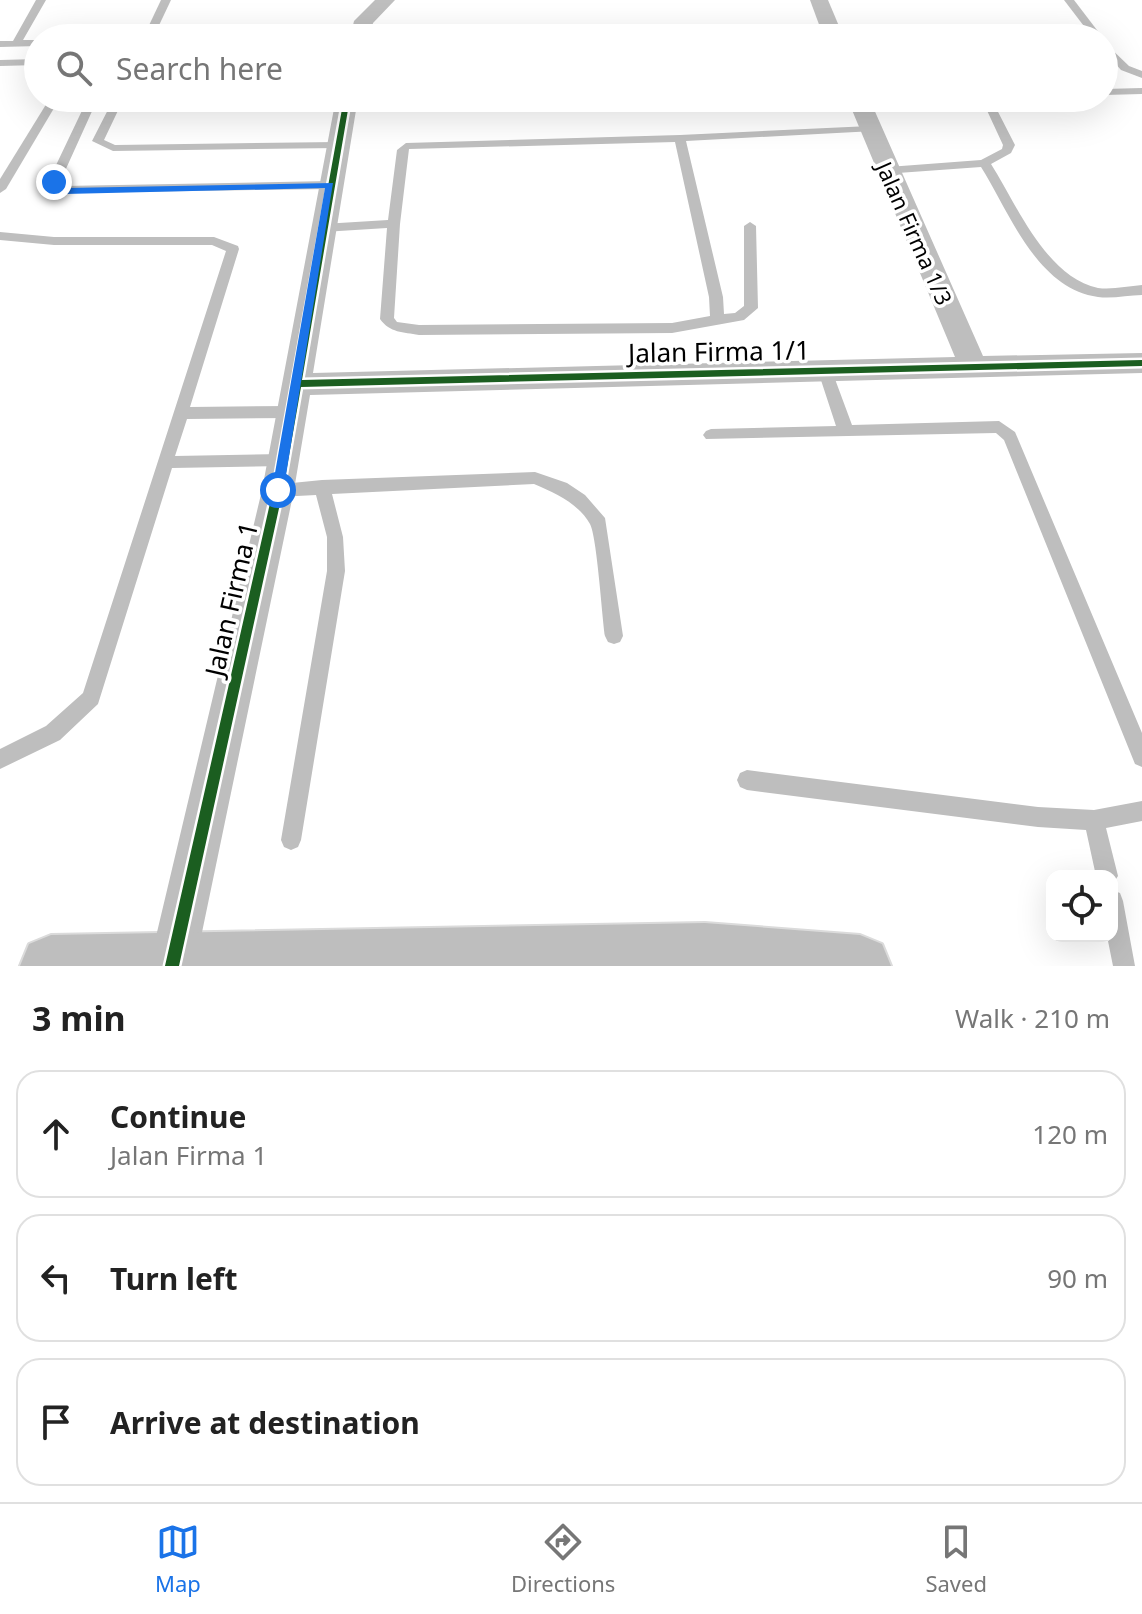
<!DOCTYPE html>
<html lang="en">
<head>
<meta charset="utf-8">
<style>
	body { margin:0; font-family:"Noto Sans",sans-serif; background:#f6f6f6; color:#222 }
	.controls { position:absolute; right:24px; bottom:24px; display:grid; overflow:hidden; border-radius:16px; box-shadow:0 8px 32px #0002 }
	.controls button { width:72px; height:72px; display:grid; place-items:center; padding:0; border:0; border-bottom:2px solid #e0e0e0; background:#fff; color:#222; font:40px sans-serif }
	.stop { position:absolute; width:24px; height:24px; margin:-18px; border:6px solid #1a73e8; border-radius:50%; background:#fff }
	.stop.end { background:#1a73e8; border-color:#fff; box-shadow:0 2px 8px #0008 }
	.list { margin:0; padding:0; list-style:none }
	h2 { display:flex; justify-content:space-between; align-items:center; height:104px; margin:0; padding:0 32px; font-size:34px }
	h2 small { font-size:26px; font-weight:400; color:#767676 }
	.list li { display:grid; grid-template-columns:52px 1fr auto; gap:24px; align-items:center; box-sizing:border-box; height:128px; margin:0 16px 16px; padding:0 16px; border:2px solid #e0e0e0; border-radius:24px }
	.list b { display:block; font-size:30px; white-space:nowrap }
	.list p { margin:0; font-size:26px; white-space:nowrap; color:#767676 }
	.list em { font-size:26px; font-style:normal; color:#767676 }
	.icon { flex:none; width:44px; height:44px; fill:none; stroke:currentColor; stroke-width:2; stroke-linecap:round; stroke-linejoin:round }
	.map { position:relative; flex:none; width:1142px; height:966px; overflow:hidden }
	.search { position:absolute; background:#fff; box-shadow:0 8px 32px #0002; left:24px; right:24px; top:24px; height:88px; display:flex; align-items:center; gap:20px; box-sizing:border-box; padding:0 28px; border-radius:44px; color:#767676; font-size:30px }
	.sheet { height:536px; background:#fff }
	nav { display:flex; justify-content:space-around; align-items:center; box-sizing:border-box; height:112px; border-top:2px solid #e0e0e0; background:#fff; font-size:22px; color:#767676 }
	nav a { display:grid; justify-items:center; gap:4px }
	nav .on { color:#1a73e8 }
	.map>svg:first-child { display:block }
</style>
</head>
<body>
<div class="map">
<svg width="1142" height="966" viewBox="0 0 1142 966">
	<rect width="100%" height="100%" fill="#fff"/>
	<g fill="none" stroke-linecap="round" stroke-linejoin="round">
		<defs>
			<path id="primary" d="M705 923 860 935 882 944 891 966H20L29 944 51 935Z"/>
		</defs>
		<!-- primary casing -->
		<use href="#primary" stroke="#dbdbdb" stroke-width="4"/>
		<!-- service -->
		<g fill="#bebebe" fill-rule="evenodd">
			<path d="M36 0H46L23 40H38V46L0 47V41H13Z"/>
			<path d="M161 0H171L153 38H143Z"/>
			<path d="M1064 0H1074L1103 38H1093Z"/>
			<path d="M452 25 457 28 458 38H448L447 31H420L417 38H407L413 26Z"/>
			<path d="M1104 42 1129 66 1142 71V78L1121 70 1104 51Z"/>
			<path d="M38 59V65L0 66V60Z"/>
			<path d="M1142 88V94L1104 95V89Z"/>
			<path d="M50 98H60L6 189 0 193V179Z"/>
			<path d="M88 98H98L60 182 63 186 330 181 336 185 330 189 56 193 48 182Z"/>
			<path d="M114 98H124L104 140 115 145 337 142 343 145 337 148 113 151 92 141Z"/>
			<path d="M986 98H996L994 104 1015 145 1011 153 991 164C1017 205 1046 277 1098 288 1112 290 1128 286 1142 285V295C1128 295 1113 299 1098 297 1036 288 1010 213 981 167L884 174 882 171 888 167 981 160 1002 149 1003 145 984 104Z"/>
			<path d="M870 126 876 129 874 131 686 141 723 297 724 314 735 313 744 306V226L750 222 756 226 758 308 744 320 672 333 419 335C403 332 390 333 380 319L387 228 323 232 317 228 323 224 388 220 397 150 406 143 680 135ZM675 142 709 297 710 316 672 323 419 325 397 322 394 318 400 224 409 149Z"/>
			<path d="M0 232 54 237H214L238 246 239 249 190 407 292 406 300 412 292 418 187 419 175 456 283 454 289 456 291 460 289 464 283 466 172 468 98 704 60 740 0 769V749L46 726 83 693 226 251 212 245H54L0 240Z"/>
			<path d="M825 366 832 371 852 425 999 421 1015 432 1142 733V767L1135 764 1004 440 996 433 706 439 703 435 706 431 711 429 836 426 818 371Z"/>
			<path d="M535 472 567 483 585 495 605 518 623 636 620 642 614 644 608 642 605 636C602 616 597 537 590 524 578 503 555 493 534 484L332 494 343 537 345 571 301 840 298 847 291 850 284 847 281 840 327 571V537L316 495 278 497 272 495 270 490 272 485 322 480Z"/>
			<path d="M747 770 1038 807 1094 810 1142 801V821L1106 828 1118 876 1112 885V876H1096L1086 830 1038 827 747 790 740 787 737 780 740 773Z"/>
			<path d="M1112 890 1120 893 1123 901 1135 966H1113L1107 936H1112Z"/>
		</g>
		<!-- minor -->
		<g fill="#bebebe" fill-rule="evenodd">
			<path d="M375 0H395L373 23 370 38H350L354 21Z"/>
			<path d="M810 0H828L844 38H824Z"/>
			<path d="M336 98H358L313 373 955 357 847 98H869L983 356 1142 353V373L310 395 294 490 195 966H149L262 490Z"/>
		</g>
		<!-- primary -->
		<use href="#primary" fill="#bebebe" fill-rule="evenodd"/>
		<defs>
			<path id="cycleway" d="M344 98H350L302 380 1142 360V366L301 387 283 490 179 966H165L273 490Z"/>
		</defs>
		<!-- cycleway casing -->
		<use href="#cycleway" stroke="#fff" stroke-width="5"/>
		<!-- cycleway -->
		<use href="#cycleway" fill="#1b5e20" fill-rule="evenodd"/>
	</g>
	<!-- route -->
	<path fill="#1a73e8" d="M54 179 66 188 333 183 283 494 278 495 272 490 325 188 65 194 52 190 49 182Z"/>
	<g text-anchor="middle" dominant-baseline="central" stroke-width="7" stroke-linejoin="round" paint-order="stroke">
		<!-- far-street labels -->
		<g font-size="22" fill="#000" stroke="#fff">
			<text transform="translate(915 233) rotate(66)">Jalan Firma 1/3</text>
		</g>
		<!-- street labels -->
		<g font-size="26" fill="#000" stroke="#fff">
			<text transform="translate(719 351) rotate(-1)">Jalan Firma 1/1</text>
			<text transform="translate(231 599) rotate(-77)">Jalan Firma 1</text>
		</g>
	</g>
</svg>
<div class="controls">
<button><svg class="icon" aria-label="locate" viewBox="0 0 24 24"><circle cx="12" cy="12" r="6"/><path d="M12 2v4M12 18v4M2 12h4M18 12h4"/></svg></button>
</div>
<div class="stop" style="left:278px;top:490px"></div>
<div class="stop end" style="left:54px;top:182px"></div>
<div class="search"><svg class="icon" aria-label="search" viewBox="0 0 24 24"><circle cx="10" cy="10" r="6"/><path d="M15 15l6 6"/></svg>Search here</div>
</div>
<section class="sheet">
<h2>3 min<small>Walk · 210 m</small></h2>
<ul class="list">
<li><svg class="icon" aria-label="ahead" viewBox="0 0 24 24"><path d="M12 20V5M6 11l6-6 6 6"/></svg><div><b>Continue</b><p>Jalan Firma 1</p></div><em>120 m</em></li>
<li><svg class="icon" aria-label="left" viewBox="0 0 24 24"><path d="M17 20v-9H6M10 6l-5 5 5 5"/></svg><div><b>Turn left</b></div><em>90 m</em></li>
<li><svg class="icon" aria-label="arrive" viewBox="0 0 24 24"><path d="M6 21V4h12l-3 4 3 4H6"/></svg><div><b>Arrive at destination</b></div></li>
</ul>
</section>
<nav>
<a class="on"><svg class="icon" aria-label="map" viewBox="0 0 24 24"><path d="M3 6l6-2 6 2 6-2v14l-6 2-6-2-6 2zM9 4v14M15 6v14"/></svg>Map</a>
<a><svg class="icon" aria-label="directions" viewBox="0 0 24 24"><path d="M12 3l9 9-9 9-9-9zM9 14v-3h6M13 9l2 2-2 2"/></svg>Directions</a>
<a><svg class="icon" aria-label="saved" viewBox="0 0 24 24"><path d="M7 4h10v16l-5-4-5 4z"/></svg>Saved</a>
</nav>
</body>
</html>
